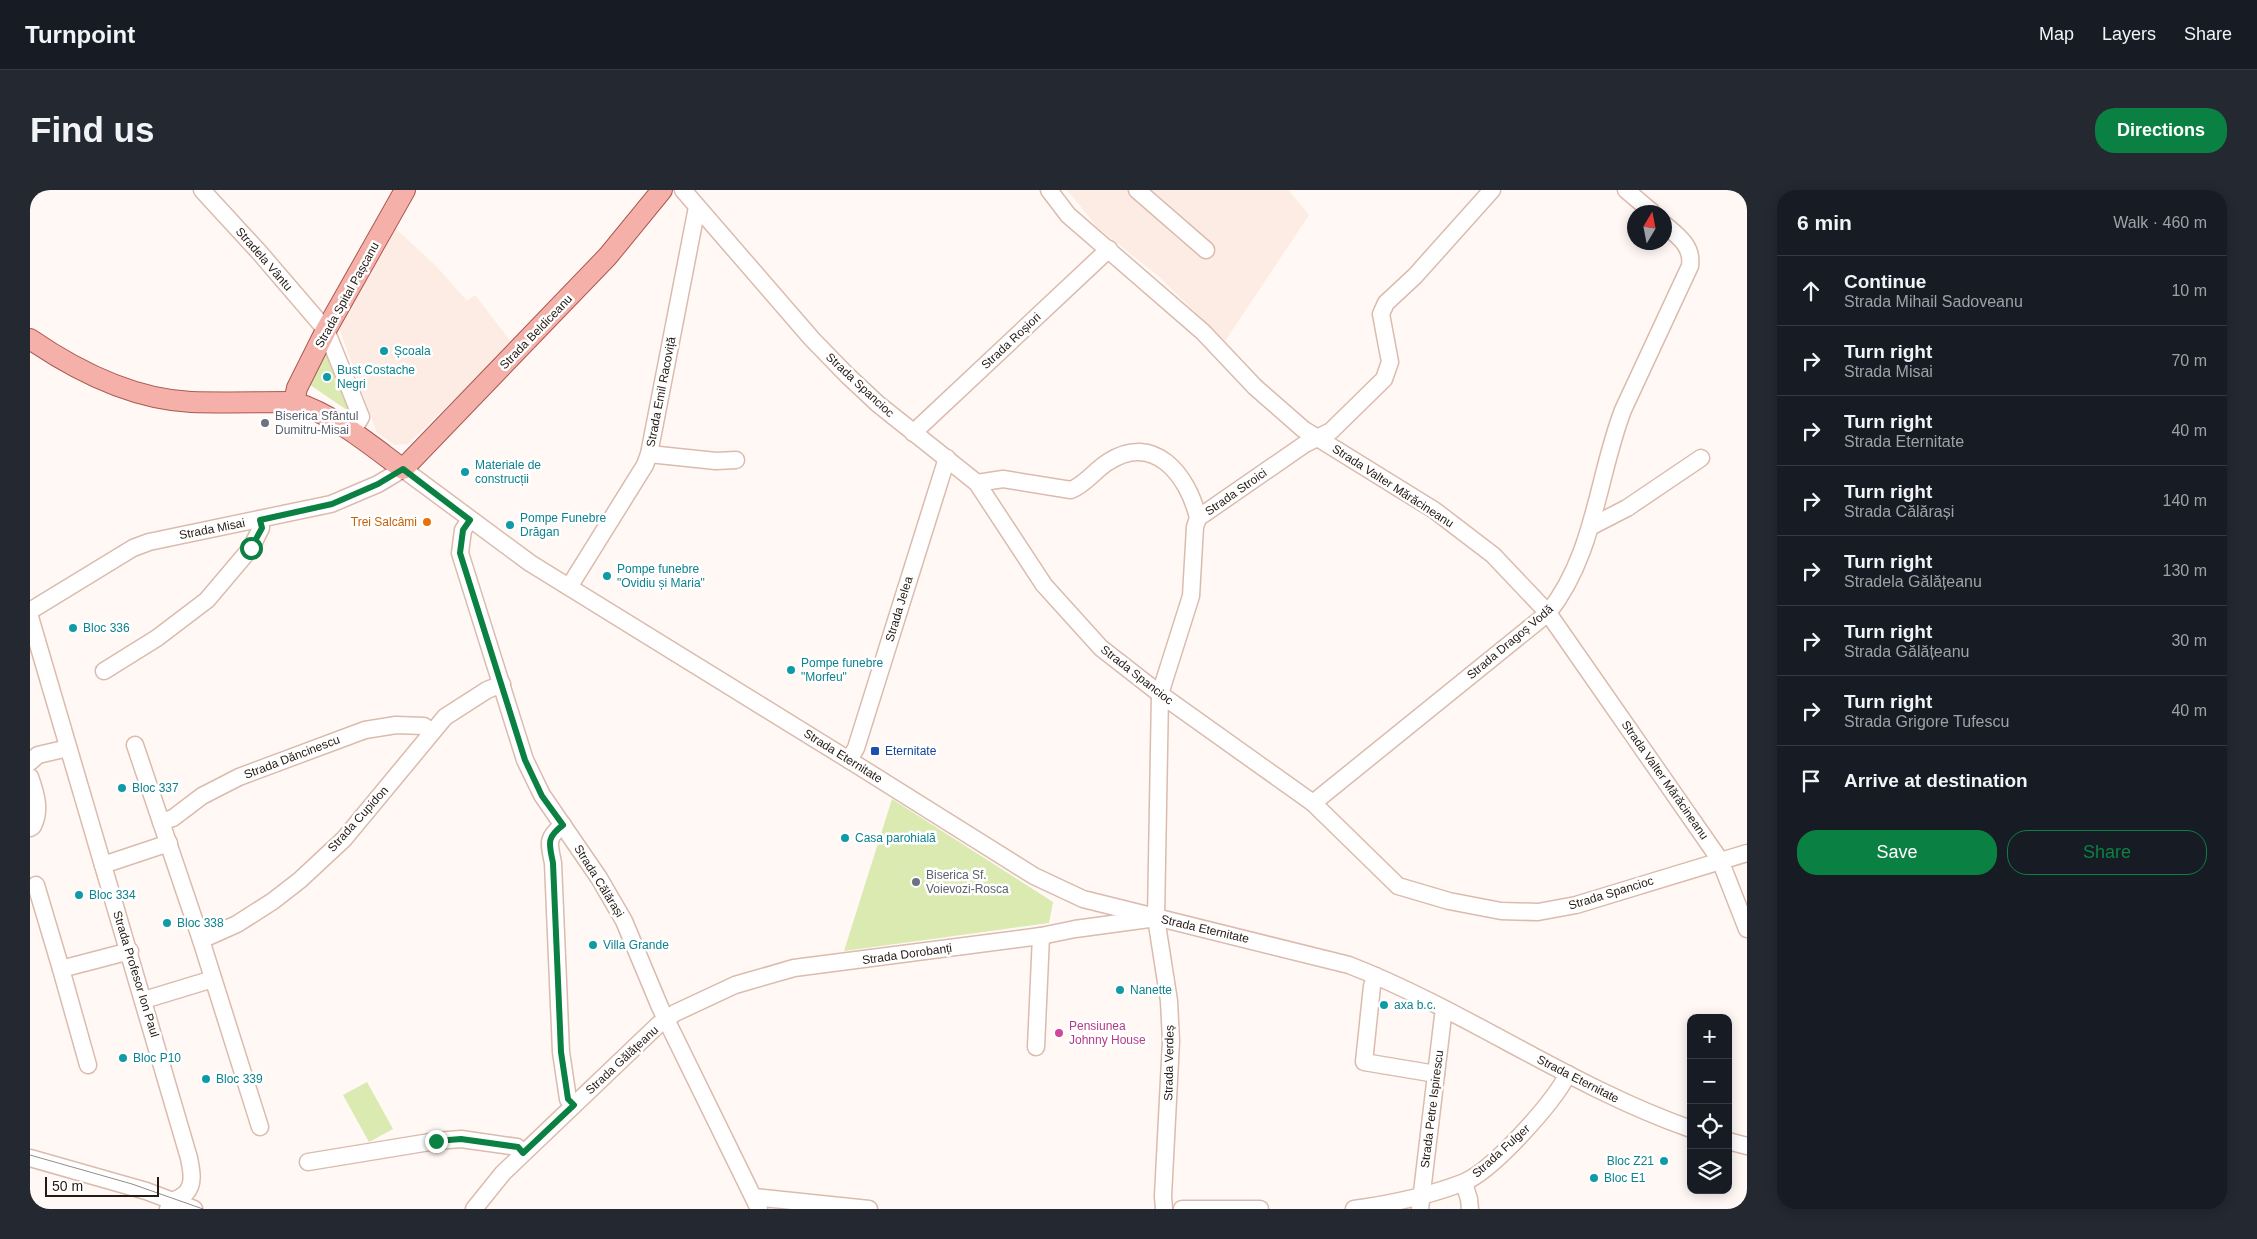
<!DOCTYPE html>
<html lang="en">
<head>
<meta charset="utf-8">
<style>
	body { margin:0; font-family:Arial,sans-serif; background:#242831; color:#f1f3f6 }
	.controls { position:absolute; right:15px; bottom:15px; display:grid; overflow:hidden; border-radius:10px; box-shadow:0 2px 12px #0003 }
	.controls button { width:45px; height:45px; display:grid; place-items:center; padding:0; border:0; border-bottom:1px solid #363941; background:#171b24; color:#f1f3f6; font:25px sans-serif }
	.compass { position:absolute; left:1597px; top:15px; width:45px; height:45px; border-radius:50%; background:#171b24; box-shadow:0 2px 12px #0003; rotate:10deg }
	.scale { position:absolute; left:15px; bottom:12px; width:114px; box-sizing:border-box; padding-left:5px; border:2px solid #251a14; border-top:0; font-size:14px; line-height:18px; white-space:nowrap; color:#251a14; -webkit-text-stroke:4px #fff; paint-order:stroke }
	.stop { position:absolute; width:15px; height:15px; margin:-11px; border:4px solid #0b8043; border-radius:50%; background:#fff }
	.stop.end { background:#0b8043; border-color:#fff; box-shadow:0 1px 5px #0008 }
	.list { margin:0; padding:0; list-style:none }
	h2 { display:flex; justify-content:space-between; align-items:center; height:65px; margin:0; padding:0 20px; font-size:21px }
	h2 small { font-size:16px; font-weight:400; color:#9ea1a6 }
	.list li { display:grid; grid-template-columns:32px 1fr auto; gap:15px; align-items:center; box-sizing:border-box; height:70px; padding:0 20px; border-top:1px solid #363941 }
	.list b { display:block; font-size:19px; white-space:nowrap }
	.list p { margin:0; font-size:16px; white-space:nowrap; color:#9ea1a6 }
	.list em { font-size:16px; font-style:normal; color:#9ea1a6 }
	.actions { display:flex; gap:10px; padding:15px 20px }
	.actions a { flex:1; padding:11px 0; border:1px solid #0b8043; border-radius:20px; text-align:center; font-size:18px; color:#0b8043 }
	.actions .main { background:#0b8043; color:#fff }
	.icon { flex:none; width:28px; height:28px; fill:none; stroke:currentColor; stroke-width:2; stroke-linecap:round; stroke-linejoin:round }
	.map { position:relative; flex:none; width:1717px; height:1019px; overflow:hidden; border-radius:20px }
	header { display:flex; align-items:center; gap:30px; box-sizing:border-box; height:70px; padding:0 25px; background:#171b24; border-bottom:1px solid #363941 }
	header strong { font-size:24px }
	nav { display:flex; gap:28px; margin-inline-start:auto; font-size:18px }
	.intro { display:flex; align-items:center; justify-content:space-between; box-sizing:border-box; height:120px; padding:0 30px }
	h1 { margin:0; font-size:35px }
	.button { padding:12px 22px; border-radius:20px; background:#0b8043; color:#fff; font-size:18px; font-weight:700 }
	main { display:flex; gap:30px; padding:0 30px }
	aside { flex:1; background:#171b24; border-radius:20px; box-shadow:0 2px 12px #0003 }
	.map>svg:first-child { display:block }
</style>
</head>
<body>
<header>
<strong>Turnpoint</strong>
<nav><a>Map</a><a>Layers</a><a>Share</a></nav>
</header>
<div class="intro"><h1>Find us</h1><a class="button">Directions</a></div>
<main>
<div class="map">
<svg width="1717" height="1019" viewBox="0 0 1717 1019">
	<rect width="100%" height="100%" fill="#fff8f5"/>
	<!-- built -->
	<g fill="#fcece4">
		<path d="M1037 0H1258L1279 25 1195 151 1128 86 1067 37Z"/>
		<path d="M364 37 406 76 437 111 445 105 482 153 378 254 365 255 347 243 309 138Z"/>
	</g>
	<!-- green -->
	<g fill="#dbeab1">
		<path d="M298 155 324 222H320L280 195Z"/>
		<path d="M862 609 1023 712 1019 733 814 761Z"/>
		<path d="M337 892 363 939 339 952 313 905Z"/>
	</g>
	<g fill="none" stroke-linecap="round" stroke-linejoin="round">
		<defs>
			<g id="minor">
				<path d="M172 0 229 62 296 140 331 227 322 242"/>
				<path d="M653 0 782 149 817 185 848 214 947 293 1014 395 1071 458 1130 504 1283 613 1368 696 1419 711 1471 721 1508 722 1546 715 1717 663"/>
				<path d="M1019 0 1038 25 1173 142 1225 197 1273 239 1404 320 1463 365 1518 423 1690 670 1717 739"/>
				<path d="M1107 0 1176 60"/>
				<path d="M1596 0 1622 22"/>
				<path d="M883 243 1079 59"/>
				<path d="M619 264 686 271 706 270"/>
				<path d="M947 293 973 289 1041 300C1056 294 1065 280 1078 272 1124 242 1158 285 1168 328"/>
				<path d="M440 330 433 340 430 363 495 570 512 605 569 688 594 731 630 817 729 1019"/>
				<path d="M1562 336 1597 318 1671 268"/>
				<path d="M539 397 615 275 619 264 667 17"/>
				<path d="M0 421 103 358 119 352 301 314 348 294 373 279 500 373 819 570 1004 686 1053 709 1319 775C1437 821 1541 897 1661 939"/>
				<path d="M0 427 159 968C161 979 165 993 156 1003 148 1011 144 1006 138 1019"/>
				<path d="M74 481 127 448 177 410 221 358 231 338 230 330"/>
				<path d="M105 555 171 750 230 937"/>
				<path d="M819 570 826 558 917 268"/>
				<path d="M0 572 8 565 38 558"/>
				<path d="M0 587C6 604 11 620 3 636L0 638"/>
				<path d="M1283 613 1518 423C1565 364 1567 288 1593 220L1660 76C1663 56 1648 46 1634 34"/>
				<path d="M131 632 143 628 172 606 209 587 335 540 366 535 394 536 401 543"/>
				<path d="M533 635C516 648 519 653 523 673L531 862 538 909 544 915"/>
				<path d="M73 675 139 653"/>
				<path d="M6 695 31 779"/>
				<path d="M171 750 207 734 243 711 270 690 314 649 415 527 457 500 472 494"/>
				<path d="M1346 786 1342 796 1334 872 1406 884"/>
				<path d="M114 810 183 789"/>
				<path d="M1006 857 1011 746"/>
				<path d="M58 875 31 779 100 761"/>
				<path d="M1698 951 1717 956"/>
				<path d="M0 968 116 1001 164 1019"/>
				<path d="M278 972 406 951 431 949 487 957 493 963"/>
				<path d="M1434 993 1439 1009 1440 1019"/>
				<path d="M724 1007 839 1019"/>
				<path d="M444 1019 473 983 628 835 645 823 705 795 764 778 1011 746 1045 739 1119 729"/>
				<path d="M1134 1019 1133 1006 1141 851 1139 811 1126 728 1130 504 1161 406 1165 337 1168 328 1275 254 1301 241 1354 189 1360 172 1351 124 1356 113 1385 86 1462 0"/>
				<path d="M1152 1019H1230"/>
				<path d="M1324 1019C1360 1014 1398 1006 1432 993 1462 982 1523 913 1538 884"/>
				<path d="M1390 1019 1413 826 1416 820"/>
			</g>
			<g id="major">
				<path d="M0 149C48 182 102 209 161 212 195 213 230 212 264 212 305 225 339 254 373 279L578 66 632 0"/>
				<path d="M264 212 267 198 296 140 375 0"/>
			</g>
		</defs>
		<!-- minor casing -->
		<use href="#minor" stroke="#dbbbad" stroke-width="19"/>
		<!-- major casing -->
		<use href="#major" stroke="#a95950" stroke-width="22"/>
		<!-- minor -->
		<use href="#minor" stroke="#fff" stroke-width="16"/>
		<!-- major -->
		<use href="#major" stroke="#f6b0aa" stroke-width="20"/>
		<!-- tram -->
		<path stroke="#948b87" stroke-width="1" d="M0 965 102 994 173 1019"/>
	</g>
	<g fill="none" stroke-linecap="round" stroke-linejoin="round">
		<!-- route -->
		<path stroke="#0b8043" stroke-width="6" d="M221 358 232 338 230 330 302 314 348 294 373 279 440 330 433 340 430 363 495 570 512 606 533 635C516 648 519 653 523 673L531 862 538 909 544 915 493 963 488 957 431 949 406 951"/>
	</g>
	<!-- markers -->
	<g fill="#0f9aa8" stroke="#fff" stroke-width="2">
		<circle cx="354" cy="161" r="5"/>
		<circle cx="297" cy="187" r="5"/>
		<circle cx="435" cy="282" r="5"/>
		<circle cx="480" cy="335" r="5"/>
		<circle cx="577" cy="386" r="5"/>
		<circle cx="43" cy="438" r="5"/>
		<circle cx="761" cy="480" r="5"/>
		<circle cx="92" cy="598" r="5"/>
		<circle cx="815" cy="648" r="5"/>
		<circle cx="49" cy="705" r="5"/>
		<circle cx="137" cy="733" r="5"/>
		<circle cx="563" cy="755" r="5"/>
		<circle cx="1090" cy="800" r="5"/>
		<circle cx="1354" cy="815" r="5"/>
		<circle cx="93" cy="868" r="5"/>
		<circle cx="176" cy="889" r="5"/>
		<circle cx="1634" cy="971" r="5"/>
		<circle cx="1564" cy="988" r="5"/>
	</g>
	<g fill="#6b7280" stroke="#fff" stroke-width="2">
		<circle cx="235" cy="233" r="5"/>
		<circle cx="886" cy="692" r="5"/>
	</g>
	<circle fill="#e8710a" stroke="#fff" stroke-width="2" cx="397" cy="332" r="5"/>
	<rect fill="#1a4fb4" stroke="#fff" stroke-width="2" x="840" y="556" width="10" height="10" rx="2.5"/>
	<circle fill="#d1479c" stroke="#fff" stroke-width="2" cx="1029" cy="843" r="5"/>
	<g text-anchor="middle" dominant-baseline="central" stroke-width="5" stroke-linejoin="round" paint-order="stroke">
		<!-- street labels -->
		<g font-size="12" fill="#251a14" stroke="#fff">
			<text transform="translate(234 69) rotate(49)">Stradela Vântu</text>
			<text transform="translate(317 105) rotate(-61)">Strada Spital Pașcanu</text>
			<text transform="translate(506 142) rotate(-46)">Strada Beldiceanu</text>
			<text transform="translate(981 151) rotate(-43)">Strada Roșiori</text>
			<text transform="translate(830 195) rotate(43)">Strada Spancioc</text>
			<text transform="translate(631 202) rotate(-79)">Strada Emil Racoviță</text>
			<text transform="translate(1363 296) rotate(33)">Strada Valter Mărăcineanu</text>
			<text transform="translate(1206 302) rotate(-35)">Strada Stroici</text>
			<text transform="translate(182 339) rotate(-11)">Strada Misai</text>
			<text transform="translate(869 419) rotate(-73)">Strada Jelea</text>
			<text transform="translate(1480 452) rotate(-40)">Strada Dragoș Vodă</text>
			<text transform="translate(1107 485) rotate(38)">Strada Spancioc</text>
			<text transform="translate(813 566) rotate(32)">Strada Eternitate</text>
			<text transform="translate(262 567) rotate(-21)">Strada Dăncinescu</text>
			<text transform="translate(1635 590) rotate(55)">Strada Valter Mărăcineanu</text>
			<text transform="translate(328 629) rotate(-48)">Strada Cupidon</text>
			<text transform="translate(569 691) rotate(58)">Strada Călărași</text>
			<text transform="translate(1581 703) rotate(-17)">Strada Spancioc</text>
			<text transform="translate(1175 739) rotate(13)">Strada Eternitate</text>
			<text transform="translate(877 764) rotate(-8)">Strada Dorobanți</text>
			<text transform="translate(106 784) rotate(73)">Strada Profesor Ion Paul</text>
			<text transform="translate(592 870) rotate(-43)">Strada Gălățeanu</text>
			<text transform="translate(1139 873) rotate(-89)">Strada Verdeș</text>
			<text transform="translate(1548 889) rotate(27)">Strada Eternitate</text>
			<text transform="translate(1402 919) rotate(-83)">Strada Petre Ispirescu</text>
			<text transform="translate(1471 961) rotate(-42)">Strada Fulger</text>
		</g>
		<!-- culture labels -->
		<g font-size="12" fill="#0d838f" stroke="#fff" text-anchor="start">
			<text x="364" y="161">Școala</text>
			<text x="307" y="180">Bust Costache<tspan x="307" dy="14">Negri</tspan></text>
			<text x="445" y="275">Materiale de<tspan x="445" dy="14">construcții</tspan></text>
			<text x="490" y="328">Pompe Funebre<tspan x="490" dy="14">Drăgan</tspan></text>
			<text x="587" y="379">Pompe funebre<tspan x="587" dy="14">"Ovidiu și Maria"</tspan></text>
			<text x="53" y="438">Bloc 336</text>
			<text x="771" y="473">Pompe funebre<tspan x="771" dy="14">"Morfeu"</tspan></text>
			<text x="102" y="598">Bloc 337</text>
			<text x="825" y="648">Casa parohială</text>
			<text x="59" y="705">Bloc 334</text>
			<text x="147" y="733">Bloc 338</text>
			<text x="573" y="755">Villa Grande</text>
			<text x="1100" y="800">Nanette</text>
			<text x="1364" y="815">axa b.c.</text>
			<text x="103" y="868">Bloc P10</text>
			<text x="186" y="889">Bloc 339</text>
			<text x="1624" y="971" text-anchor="end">Bloc Z21</text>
			<text x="1574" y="988">Bloc E1</text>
		</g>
		<!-- worship labels -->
		<g font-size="12" fill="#5b616d" stroke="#fff" text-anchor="start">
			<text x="245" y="226">Biserica Sfântul<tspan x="245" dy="14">Dumitru-Misai</tspan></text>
			<text x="896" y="685">Biserica Sf.<tspan x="896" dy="14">Voievozi-Rosca</tspan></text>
		</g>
		<!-- food labels -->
		<g font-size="12" fill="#c56008" stroke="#fff" text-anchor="end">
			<text x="387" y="332">Trei Salcâmi</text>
		</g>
		<!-- transit labels -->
		<g font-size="12" fill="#164399" stroke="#fff" text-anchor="start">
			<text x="855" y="561">Eternitate</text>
		</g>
		<!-- hotel labels -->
		<g font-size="12" fill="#b23c85" stroke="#fff" text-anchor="start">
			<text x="1039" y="836">Pensiunea<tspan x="1039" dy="14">Johnny House</tspan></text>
		</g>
	</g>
</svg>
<div class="controls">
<button>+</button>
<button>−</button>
<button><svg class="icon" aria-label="locate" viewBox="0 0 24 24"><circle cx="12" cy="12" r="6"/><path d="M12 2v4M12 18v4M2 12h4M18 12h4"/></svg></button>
<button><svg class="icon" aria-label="layers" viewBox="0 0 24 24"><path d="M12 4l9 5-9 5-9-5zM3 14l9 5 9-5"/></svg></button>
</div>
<svg class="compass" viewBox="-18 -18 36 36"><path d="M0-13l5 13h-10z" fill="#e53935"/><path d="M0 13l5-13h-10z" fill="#9ea1a6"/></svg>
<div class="scale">50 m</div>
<div class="stop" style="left:221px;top:358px"></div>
<div class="stop end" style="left:406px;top:951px"></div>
</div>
<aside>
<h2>6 min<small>Walk · 460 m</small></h2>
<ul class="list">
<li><svg class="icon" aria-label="ahead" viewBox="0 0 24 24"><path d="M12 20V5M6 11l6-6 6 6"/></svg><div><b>Continue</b><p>Strada Mihail Sadoveanu</p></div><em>10 m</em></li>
<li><svg class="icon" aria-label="right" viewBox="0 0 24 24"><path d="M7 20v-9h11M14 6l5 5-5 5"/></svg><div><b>Turn right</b><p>Strada Misai</p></div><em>70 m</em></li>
<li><svg class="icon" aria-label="right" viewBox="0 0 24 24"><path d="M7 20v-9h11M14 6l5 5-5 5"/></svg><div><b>Turn right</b><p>Strada Eternitate</p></div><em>40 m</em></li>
<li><svg class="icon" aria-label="right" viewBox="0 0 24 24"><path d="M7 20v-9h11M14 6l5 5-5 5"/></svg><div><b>Turn right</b><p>Strada Călărași</p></div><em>140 m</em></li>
<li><svg class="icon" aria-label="right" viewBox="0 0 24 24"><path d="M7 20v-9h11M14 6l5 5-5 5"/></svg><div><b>Turn right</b><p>Stradela Gălățeanu</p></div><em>130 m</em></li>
<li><svg class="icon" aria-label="right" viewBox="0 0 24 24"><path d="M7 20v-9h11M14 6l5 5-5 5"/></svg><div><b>Turn right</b><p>Strada Gălățeanu</p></div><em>30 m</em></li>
<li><svg class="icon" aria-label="right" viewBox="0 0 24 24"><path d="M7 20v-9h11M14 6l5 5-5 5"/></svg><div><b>Turn right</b><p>Strada Grigore Tufescu</p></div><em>40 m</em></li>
<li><svg class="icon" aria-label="arrive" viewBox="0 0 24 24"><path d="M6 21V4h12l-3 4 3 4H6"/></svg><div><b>Arrive at destination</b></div></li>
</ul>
<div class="actions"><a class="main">Save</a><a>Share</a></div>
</aside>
</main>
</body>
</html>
